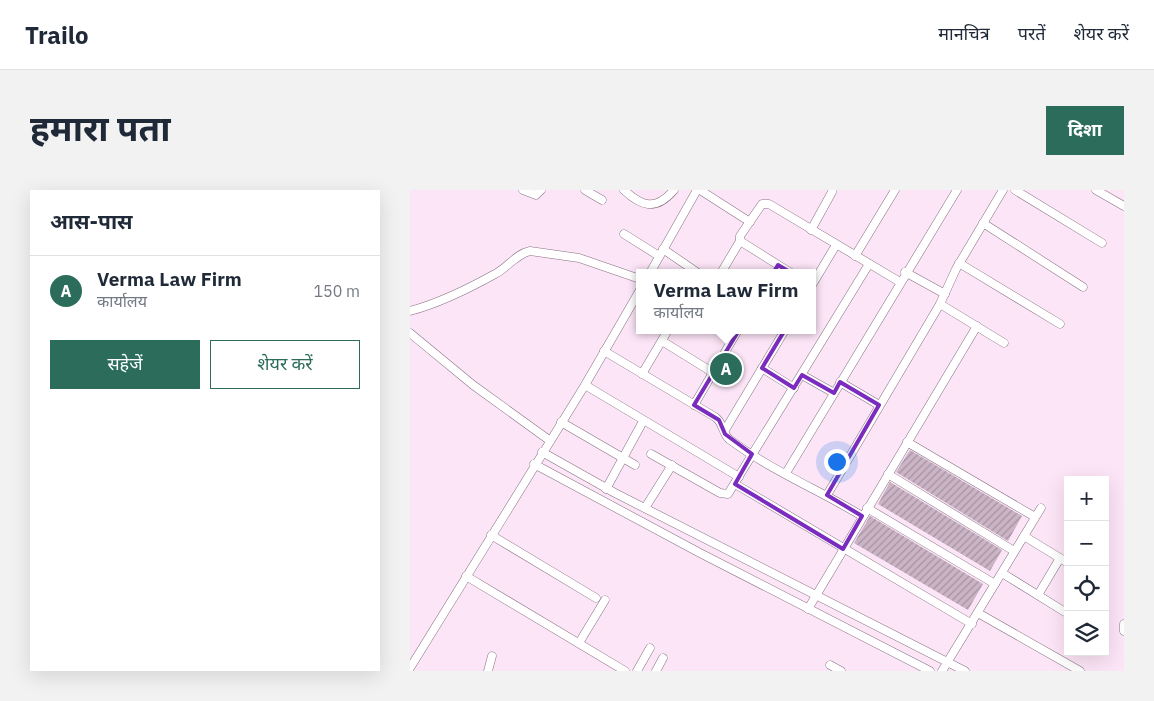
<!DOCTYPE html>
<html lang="hi">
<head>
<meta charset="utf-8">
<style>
	body { margin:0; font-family:"IBM Plex Sans","Noto Sans Devanagari",sans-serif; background:#f2f2f3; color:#1f2937 }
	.controls { position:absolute; right:15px; bottom:15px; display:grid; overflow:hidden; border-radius:0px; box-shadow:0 5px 20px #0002 }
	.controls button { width:45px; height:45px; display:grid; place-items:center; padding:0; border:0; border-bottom:1px solid #e0e1e3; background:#fff; color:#1f2937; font:25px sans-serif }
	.you { position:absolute; left:426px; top:271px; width:18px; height:18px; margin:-12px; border:4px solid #fff; border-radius:50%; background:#1a73e8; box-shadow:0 0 0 8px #1a73e833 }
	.badge { display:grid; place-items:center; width:32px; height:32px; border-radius:50%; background:#2b6c5b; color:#fff; font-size:16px; font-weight:700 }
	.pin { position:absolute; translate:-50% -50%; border:2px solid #fff; box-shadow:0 1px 5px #0006 }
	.popup { position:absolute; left:226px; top:79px; width:180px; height:65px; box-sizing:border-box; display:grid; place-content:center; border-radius:0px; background:#fff; filter:drop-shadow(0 1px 4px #0005); font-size:16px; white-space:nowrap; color:#747a83 }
	.popup b { font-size:19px; color:#1f2937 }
	.popup::after { content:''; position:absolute; left:50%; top:100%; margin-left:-10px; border:10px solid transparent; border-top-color:#fff }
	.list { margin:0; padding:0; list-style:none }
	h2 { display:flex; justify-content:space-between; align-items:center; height:65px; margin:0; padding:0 20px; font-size:21px }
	h2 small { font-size:16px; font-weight:400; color:#747a83 }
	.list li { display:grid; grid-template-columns:32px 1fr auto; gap:15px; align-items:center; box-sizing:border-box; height:70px; padding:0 20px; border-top:1px solid #e0e1e3 }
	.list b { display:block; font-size:19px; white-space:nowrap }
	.list p { margin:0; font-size:16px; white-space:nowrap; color:#747a83 }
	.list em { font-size:16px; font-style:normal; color:#747a83 }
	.actions { display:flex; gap:10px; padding:15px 20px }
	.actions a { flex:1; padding:11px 0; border:1px solid #2b6c5b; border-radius:0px; text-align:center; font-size:18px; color:#2b6c5b }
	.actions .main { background:#2b6c5b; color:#fff }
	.icon { flex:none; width:28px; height:28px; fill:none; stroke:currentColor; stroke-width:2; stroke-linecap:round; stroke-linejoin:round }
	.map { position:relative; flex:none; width:714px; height:481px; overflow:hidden; border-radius:0px }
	header { display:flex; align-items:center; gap:30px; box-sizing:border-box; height:70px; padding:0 25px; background:#fff; border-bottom:1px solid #e0e1e3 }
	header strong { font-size:24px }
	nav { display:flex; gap:28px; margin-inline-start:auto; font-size:18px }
	.intro { display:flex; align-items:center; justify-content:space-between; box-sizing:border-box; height:120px; padding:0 30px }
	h1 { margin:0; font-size:35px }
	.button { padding:12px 22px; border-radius:0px; background:#2b6c5b; color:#fff; font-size:18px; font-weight:700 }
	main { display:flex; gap:30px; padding:0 30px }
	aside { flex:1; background:#fff; border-radius:0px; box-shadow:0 5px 20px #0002 }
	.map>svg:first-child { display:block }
</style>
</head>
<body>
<header>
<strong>Trailo</strong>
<nav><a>मानचित्र</a><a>परतें</a><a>शेयर करें</a></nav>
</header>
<div class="intro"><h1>हमारा पता</h1><a class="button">दिशा</a></div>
<main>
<aside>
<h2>आस-पास<small></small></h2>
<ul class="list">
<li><span class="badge">A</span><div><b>Verma Law Firm</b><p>कार्यालय</p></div><em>150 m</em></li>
</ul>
<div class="actions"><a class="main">सहेजें</a><a>शेयर करें</a></div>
</aside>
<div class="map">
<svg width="714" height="481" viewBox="0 0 714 481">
	<defs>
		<pattern id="building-hatch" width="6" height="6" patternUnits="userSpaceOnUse" patternTransform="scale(1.25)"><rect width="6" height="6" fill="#cab4c5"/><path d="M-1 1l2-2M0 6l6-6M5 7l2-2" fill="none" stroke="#a593a1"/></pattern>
	</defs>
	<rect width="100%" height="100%" fill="#fce5f7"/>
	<!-- building -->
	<g fill="url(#building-hatch)">
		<path d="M500 260 612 326 598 351 486 282Z"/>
		<path d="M480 292 592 360 580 381 468 314Z"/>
		<path d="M460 326 573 394 558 420 444 353Z"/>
	</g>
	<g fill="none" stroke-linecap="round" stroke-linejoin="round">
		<defs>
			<g id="minor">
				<path d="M113 0 126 5 131 0"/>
				<path d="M175 0 192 10"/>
				<path d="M214 0C232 17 246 21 264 0"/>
				<path d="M290 0 340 32"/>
				<path d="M605 0 692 53"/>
				<path d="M686 0 714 16"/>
				<path d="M573 33 673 97"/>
				<path d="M401 40 422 2"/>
				<path d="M214 44 249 66"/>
				<path d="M253 59 288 83"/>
				<path d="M445 66 485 0"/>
				<path d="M549 73 650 134"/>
				<path d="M495 82 535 104"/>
				<path d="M240 83 287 0"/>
				<path d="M311 83 330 51"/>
				<path d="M381 83 330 51V46L352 14H359L490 92"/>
				<path d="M402 95 426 55"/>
				<path d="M530 114 594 153"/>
				<path d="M0 121C30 113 58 99 85 84 97 78 106 64 120 61L169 68 230 89"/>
				<path d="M0 143 63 195 139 250"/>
				<path d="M252 151 302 182"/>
				<path d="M194 161 305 227C314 233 312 243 319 249 360 280 409 300 452 326"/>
				<path d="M352 178 384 198"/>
				<path d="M232 184 258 140"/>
				<path d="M392 185 424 203"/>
				<path d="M430 192 469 215"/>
				<path d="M175 195 329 287"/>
				<path d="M284 215 328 140"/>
				<path d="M151 232 225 275"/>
				<path d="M315 240 375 140"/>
				<path d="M497 252 625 327"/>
				<path d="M132 262 205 303 555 481"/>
				<path d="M241 264 310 303 318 304 459 74"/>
				<path d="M124 274 290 363 520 481"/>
				<path d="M376 283 547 0"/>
				<path d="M478 284 604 361"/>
				<path d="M325 294 562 434"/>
				<path d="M196 299 231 235"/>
				<path d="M417 305 530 114 546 79 593 0"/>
				<path d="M235 318 262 275"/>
				<path d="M457 318 585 394"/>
				<path d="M81 345 186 408"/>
				<path d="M614 346 658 373"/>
				<path d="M592 383 655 422"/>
				<path d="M56 386 215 481"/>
				<path d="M628 405 650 368"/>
				<path d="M398 419 567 136"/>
				<path d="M568 423 670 481"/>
				<path d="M714 434V441"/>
				<path d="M169 453 195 410"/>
				<path d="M420 475 431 481"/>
				<path d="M0 478 175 195 230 100"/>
				<path d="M78 481 82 466"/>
				<path d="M227 481 240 458"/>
				<path d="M246 481 253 468"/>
				<path d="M532 481 631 318"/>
			</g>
		</defs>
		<!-- minor casing -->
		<use href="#minor" stroke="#867181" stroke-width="9"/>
		<!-- minor -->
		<use href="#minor" stroke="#fff" stroke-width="8"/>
	</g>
	<!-- marked area -->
	<path fill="none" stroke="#7b2cbf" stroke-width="4" stroke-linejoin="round" d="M368 75 402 95 352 178 384 198 392 185 424 203 430 192 469 215 417 305 452 326 433 359 325 294 342 264 315 244 309 230 284 215Z"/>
</svg>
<div class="controls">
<button>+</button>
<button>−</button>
<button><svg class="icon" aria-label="locate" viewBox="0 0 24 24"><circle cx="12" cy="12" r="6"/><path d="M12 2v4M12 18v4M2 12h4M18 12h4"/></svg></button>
<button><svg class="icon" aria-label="layers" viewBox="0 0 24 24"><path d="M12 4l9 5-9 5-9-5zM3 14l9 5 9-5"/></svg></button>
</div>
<div class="you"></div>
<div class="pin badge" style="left:316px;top:179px">A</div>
<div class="popup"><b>Verma Law Firm</b>कार्यालय</div>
</div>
</main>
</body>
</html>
